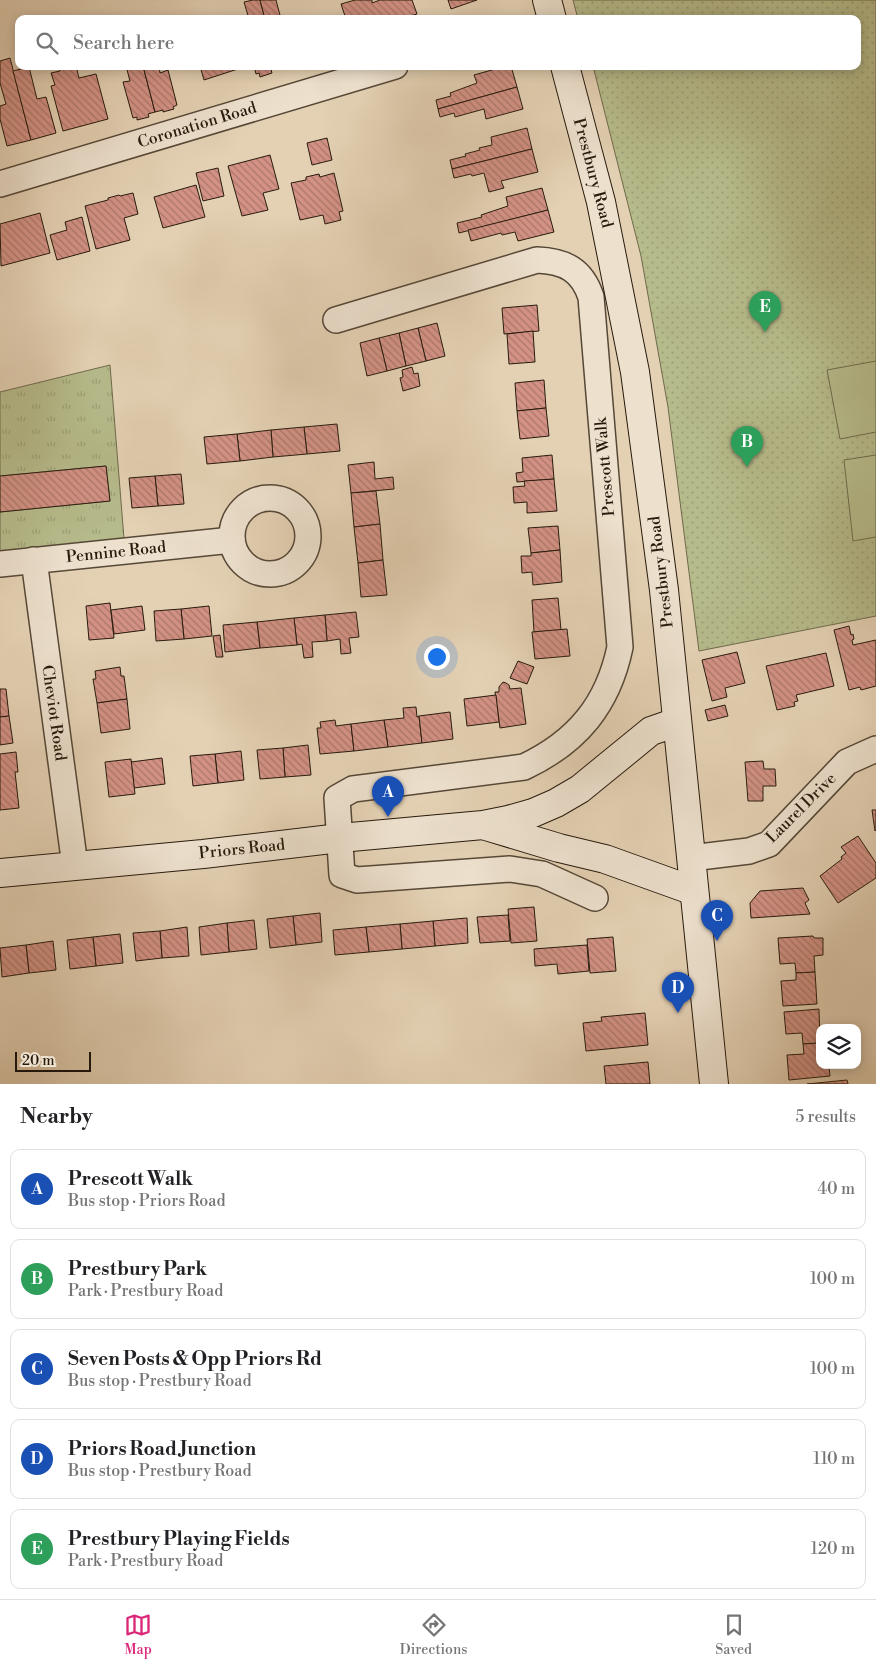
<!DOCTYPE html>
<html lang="en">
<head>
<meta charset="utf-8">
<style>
	body { margin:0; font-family:"Libre Bodoni",serif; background:#f6f6f6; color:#202124 }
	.controls { position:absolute; right:15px; bottom:15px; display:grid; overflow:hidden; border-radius:10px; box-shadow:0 2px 12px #0003 }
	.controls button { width:45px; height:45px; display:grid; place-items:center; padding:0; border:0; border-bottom:1px solid #e0e0e0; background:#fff; color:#202124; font:25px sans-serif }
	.scale { position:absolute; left:15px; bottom:12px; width:76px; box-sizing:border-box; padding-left:5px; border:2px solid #271a0d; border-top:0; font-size:14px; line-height:18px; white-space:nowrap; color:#271a0d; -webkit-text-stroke:4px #ede1ce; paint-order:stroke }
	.you { position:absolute; left:436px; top:656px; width:18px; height:18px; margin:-12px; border:4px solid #fff; border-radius:50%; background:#1a73e8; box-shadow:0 0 0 8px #1a73e833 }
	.badge { display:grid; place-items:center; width:32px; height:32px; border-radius:50%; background:#db2777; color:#fff; font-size:16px; font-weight:700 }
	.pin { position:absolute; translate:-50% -41px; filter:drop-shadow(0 1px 2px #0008) }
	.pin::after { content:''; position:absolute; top:26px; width:18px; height:15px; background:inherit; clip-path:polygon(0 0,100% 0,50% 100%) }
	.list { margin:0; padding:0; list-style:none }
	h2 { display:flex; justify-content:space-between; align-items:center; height:65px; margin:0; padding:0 20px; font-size:21px }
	h2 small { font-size:16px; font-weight:400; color:#757577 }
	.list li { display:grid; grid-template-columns:32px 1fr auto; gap:15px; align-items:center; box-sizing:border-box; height:80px; margin:0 10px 10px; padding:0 10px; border:1px solid #e0e0e0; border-radius:10px }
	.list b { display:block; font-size:19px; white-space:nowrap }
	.list p { margin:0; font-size:16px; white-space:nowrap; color:#757577 }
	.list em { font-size:16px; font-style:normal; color:#757577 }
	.icon { flex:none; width:28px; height:28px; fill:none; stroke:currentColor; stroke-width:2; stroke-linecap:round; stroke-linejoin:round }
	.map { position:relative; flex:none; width:876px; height:1084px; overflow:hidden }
	.search { position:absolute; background:#fff; box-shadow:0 2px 12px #0003; left:15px; right:15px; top:15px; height:55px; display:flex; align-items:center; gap:12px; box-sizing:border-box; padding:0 18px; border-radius:10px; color:#757577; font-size:19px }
	.sheet { height:515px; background:#fff }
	nav { display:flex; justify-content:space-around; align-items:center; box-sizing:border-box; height:70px; border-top:1px solid #e0e0e0; background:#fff; font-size:14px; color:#757577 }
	nav a { display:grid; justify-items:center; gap:2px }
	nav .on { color:#db2777 }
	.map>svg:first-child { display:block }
</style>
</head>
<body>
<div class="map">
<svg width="876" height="1084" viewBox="0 0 876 1084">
	<defs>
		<pattern id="grass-tufts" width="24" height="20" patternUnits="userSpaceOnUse" patternTransform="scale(1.25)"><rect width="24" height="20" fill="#b6bb8b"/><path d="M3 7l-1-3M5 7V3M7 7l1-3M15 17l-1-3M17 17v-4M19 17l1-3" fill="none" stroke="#9ca077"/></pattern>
		<pattern id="park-dots" width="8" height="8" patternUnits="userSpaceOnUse" patternTransform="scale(1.25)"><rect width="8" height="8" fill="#b6bb8b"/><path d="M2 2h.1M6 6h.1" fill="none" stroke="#9ca077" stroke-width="1.8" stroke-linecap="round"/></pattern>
		<pattern id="building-back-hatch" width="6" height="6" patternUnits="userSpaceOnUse" patternTransform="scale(1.25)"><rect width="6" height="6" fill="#d39285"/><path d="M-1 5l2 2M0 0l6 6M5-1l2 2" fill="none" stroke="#ab766b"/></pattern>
	</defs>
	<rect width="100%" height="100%" fill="#e4d1b4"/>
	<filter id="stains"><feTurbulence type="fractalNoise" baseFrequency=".004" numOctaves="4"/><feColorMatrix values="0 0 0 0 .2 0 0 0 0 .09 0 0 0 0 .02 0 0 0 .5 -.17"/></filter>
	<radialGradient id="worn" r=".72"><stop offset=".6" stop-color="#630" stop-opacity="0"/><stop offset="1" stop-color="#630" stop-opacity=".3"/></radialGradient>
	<!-- grass -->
	<path fill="url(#grass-tufts)" stroke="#6e6a4c" d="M110 365 125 551 0 564V512L110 501 106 466 0 476V392Z"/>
	<!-- park -->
	<path fill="url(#park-dots)" stroke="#6e6a4c" d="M573 0H876V616L699 651 668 407 641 256 593 66H857V19H578Z"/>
	<!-- garden -->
	<g fill="#b6bb8b" stroke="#6e6a4c">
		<path d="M876 361V432L840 439 827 370Z"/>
		<path d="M876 455V537L853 541 844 460Z"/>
	</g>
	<!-- building -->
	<g fill="url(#building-back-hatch)" stroke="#271a0d">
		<path d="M253 0H260L265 19H249L244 2Z"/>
		<path d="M260 0H276L281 19H265Z"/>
		<path d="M355 0H372V3L380 0H412L417 14 400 19H346L341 4Z"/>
		<path d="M448 0H477L451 9Z"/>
		<path d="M10 58 31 140 7 146 0 119V106L6 104 0 83V61Z"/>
		<path d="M59 66H76L79 78 96 74 108 119 63 131 51 86 55 85 51 73 60 71Z"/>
		<path d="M126 66H143L155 112 148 114 149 117 137 120V117L133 118 123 82 130 81Z"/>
		<path d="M143 66H159L160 73 168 70 177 105 173 107 174 109 163 112V110L155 112Z"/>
		<path d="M200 66H247L204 80Z"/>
		<path d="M254 66H278L279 67 271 70 272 73 260 77 259 73 256 74Z"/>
		<path d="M506 66H511L517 87 438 109 436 100 451 96 450 93 477 83 474 75Z"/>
		<path d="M29 67 37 99 46 97 56 133 31 140 13 71Z"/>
		<path d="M517 87 523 109 486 119 484 109 455 117 454 113 440 117 438 109Z"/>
		<path d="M527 128 532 149 452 169 450 160 466 156 465 154 480 150 479 148 492 145 491 137Z"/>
		<path d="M327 138 332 160 312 165 307 143Z"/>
		<path d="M532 149 538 172 501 181 504 188 489 192 484 173 472 176 471 174 454 178 452 169Z"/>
		<path d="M270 155 279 189 263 193 268 210 242 216 228 166Z"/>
		<path d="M218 168 224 196 203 201 196 173Z"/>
		<path d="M334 173 343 211 339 212 341 220 325 224 323 215 300 220 291 183 306 180V177L319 174 320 177Z"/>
		<path d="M196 185 205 217 163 228 154 197Z"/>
		<path d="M542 188 548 210 459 233 457 223 482 217 481 215 508 206 506 197Z"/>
		<path d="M133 193 138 214 124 218 130 240 96 249 85 206 108 200V198L119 195 120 196Z"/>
		<path d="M548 210 554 232 518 241 515 232 502 235 501 233 471 241 468 230Z"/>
		<path d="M40 213 50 253 1 266 0 224Z"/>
		<path d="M82 217 90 251 57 260 50 235 67 230 65 222Z"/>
		<path d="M537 305 539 331 504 334 502 308Z"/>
		<path d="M437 323 445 356 426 361 418 328Z"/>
		<path d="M418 328 426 361 406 366 399 333Z"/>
		<path d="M533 331 535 362 509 364 507 334Z"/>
		<path d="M399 333 406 366 387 371 379 338Z"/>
		<path d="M379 338 387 371 367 376 360 343Z"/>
		<path d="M412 367 414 374 418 373 420 386 403 391 400 378 403 377 402 370Z"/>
		<path d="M544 380 546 408 517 411 515 383Z"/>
		<path d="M546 408 549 436 520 439 517 411Z"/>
		<path d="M337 424 340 451 307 454 304 427Z"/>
		<path d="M304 427 307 454 273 457 271 430Z"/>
		<path d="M271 430 273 457 240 461 237 434Z"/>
		<path d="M237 434 240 461 207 464 204 437Z"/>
		<path d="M552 455 554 479 517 482 516 473 523 472 522 458Z"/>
		<path d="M374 462 375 479 393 477 394 489 351 493 348 465Z"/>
		<path d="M106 466 110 501 0 512V476Z"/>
		<path d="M181 474 184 504 158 506 155 476Z"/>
		<path d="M155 476 158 506 132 508 129 478Z"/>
		<path d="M554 479 557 511 527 513V502L514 503 513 487 525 486 524 481Z"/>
		<path d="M376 491 380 524 354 527 351 493Z"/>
		<path d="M380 524 383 560 358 563 354 527Z"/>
		<path d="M558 526 560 550 531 553 528 528Z"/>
		<path d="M560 550 562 582 533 585 532 572 522 573 521 556H531V553Z"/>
		<path d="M383 560 387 595 361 597 358 563Z"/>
		<path d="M558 598 561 630 534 632 532 600Z"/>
		<path d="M110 603 114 638 89 640 86 606Z"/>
		<path d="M142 606 145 630 114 634 111 610Z"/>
		<path d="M209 606 212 636 184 639 181 609Z"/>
		<path d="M181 609 184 639 156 641 154 611Z"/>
		<path d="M356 612 359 637 349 638 351 653 341 654 340 639 327 641 325 615Z"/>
		<path d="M325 615 327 641 312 642 313 657 304 658 302 644 297 645 294 618Z"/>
		<path d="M294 618 297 645 260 648 257 622Z"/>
		<path d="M257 622 260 648 225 652 223 625Z"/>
		<path d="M849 626 851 635 853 634 854 639 852 640 853 645 876 640V686L861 690 860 687 849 690 834 630Z"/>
		<path d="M567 629 570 656 535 659 532 632Z"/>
		<path d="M220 635 223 657H216L213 636Z"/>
		<path d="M737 652 745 683 725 688 727 697 712 701 702 660Z"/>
		<path d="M826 653 834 686 796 695 798 701 794 702 795 706 777 710 766 666Z"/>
		<path d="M518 661 534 667 527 684 510 678Z"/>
		<path d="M120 667 121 676H124L127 699 97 703 93 679H96L95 671Z"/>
		<path d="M503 682 506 683 509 685 510 689 521 688 526 724 500 728 495 692H499V687Z"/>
		<path d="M0 689H6L9 716 0 717Z"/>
		<path d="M496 695 499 722 467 726 464 699Z"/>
		<path d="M127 699 130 729 101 733 97 703Z"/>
		<path d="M725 705 728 716 708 721 705 710Z"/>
		<path d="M416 707 417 717 419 716 422 743 388 747 384 720 404 718 403 708Z"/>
		<path d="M450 712 453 739 422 743 419 716Z"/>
		<path d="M9 716 13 743 0 745V717Z"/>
		<path d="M335 720 336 726 351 724 354 751 320 754 317 728H321L320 722Z"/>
		<path d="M384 720 388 747 354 751 351 724Z"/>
		<path d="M308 745 311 775 285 777 283 748Z"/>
		<path d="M283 748 285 777 260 779 257 750Z"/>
		<path d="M241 751 244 780 218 783 215 754Z"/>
		<path d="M16 752 18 772H15L19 808 0 810V754Z"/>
		<path d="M215 754 218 783 193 786 190 756Z"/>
		<path d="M162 758 165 784 134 788 131 762Z"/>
		<path d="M131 759 135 794 109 797 105 762Z"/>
		<path d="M763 761 764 769H775L776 786H763V801H748L745 762Z"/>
		<path d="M872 810H876V830L875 831Z"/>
		<path d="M858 836 876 863V878L838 903 820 876 842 859 841 857 846 853 841 847Z"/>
		<path d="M803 888 809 900 805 903 810 914 751 918 750 903 760 891Z"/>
		<path d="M534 907 537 941 511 943 508 909Z"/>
		<path d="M320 913 322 942 296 945 293 916Z"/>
		<path d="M508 915 510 941 480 943 477 917Z"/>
		<path d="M293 916 296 945 270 948 267 919Z"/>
		<path d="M467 918 468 943 435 946 433 921Z"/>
		<path d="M254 920 257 949 229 952 227 923Z"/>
		<path d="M433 921 435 946 402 949 400 924Z"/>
		<path d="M227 923 229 952 201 955 199 927Z"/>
		<path d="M400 924 402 949 369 952 366 927Z"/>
		<path d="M187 927 189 956 162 958 160 931Z"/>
		<path d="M366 927 369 952 335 955 333 930Z"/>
		<path d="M160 931 162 958 136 961 133 933Z"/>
		<path d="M120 934 123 963 96 966 93 937Z"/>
		<path d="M813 936 814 938H823V955L814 956 815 972 796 973 795 963 780 964 778 938Z"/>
		<path d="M93 937 96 966 70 969 67 940Z"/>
		<path d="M613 937 616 971 590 973 587 939Z"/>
		<path d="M53 941 56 970 29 973 26 945Z"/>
		<path d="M26 945 29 973 2 977 0 948Z"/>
		<path d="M587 945 589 971 558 974 557 964 535 966 534 949Z"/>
		<path d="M815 972 817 1004 783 1006 781 981 796 980V973Z"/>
		<path d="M819 1009 820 1043 803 1044 802 1033 786 1034 784 1012Z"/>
		<path d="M645 1013 648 1045 586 1051 583 1023 602 1021 601 1017Z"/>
		<path d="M820 1043V1065L829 1066 830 1076 789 1080 787 1055 804 1054 803 1044Z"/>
		<path d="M648 1062 650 1084H606L604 1066Z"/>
		<path d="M847 1080 848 1084H807Z"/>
	</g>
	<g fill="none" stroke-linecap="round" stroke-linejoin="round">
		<defs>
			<g id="minor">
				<path d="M0 184 395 66"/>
				<path d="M336 320 537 260C565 261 582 270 591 297L620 647C608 705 577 742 524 767L353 789 337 798 342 875 357 880 510 869 542 874 595 898"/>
				<circle cx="270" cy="536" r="38"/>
				<path d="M34 560 75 866"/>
				<path d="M0 564 232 540"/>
				<path d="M691 858 749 851 769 844 847 762 876 749"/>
			</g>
			<g id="secondary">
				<path d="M547 0 552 19"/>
				<path d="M565 66 601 202 635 372 664 590 714 1084"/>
				<path d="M486 826 559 848 605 859 694 891"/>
				<path d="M0 873 203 854 340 838 483 825 508 820 533 813 556 803 580 789 651 731 677 722"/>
			</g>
		</defs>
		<!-- minor casing -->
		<use href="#minor" stroke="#564837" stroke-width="28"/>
		<!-- secondary casing -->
		<use href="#secondary" stroke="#271a0d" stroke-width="30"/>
		<!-- minor -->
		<use href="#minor" stroke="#ede1ce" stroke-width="25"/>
		<!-- secondary -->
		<use href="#secondary" stroke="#ede1ce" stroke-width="28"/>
	</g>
	<g text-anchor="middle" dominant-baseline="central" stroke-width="5" stroke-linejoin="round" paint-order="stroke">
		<!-- street labels -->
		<g font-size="16" fill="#271a0d" stroke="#ede1ce">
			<text transform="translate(197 125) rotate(-17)">Coronation Road</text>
			<text transform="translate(593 173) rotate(75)">Prestbury Road</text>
			<text transform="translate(605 467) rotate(-95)">Prescott Walk</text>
			<text transform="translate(116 552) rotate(-6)">Pennine Road</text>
			<text transform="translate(661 572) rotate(-97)">Prestbury Road</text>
			<text transform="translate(54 713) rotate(82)">Cheviot Road</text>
			<text transform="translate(801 808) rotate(-45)">Laurel Drive</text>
			<text transform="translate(242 849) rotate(-6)">Priors Road</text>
		</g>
	</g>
	<rect width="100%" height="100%" filter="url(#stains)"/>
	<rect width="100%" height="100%" fill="url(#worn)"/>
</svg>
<div class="controls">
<button><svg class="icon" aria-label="layers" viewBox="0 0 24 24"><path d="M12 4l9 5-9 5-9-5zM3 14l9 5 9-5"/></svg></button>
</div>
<div class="scale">20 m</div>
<div class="you"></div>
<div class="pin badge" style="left:388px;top:817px;background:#1a4fb4">A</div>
<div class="pin badge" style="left:747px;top:467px;background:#2e9e5b">B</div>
<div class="pin badge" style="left:717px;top:941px;background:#1a4fb4">C</div>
<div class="pin badge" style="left:678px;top:1013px;background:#1a4fb4">D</div>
<div class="pin badge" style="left:765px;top:332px;background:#2e9e5b">E</div>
<div class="search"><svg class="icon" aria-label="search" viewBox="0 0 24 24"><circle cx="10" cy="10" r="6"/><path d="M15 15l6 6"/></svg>Search here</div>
</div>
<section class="sheet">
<h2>Nearby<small>5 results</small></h2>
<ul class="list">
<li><span class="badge" style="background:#1a4fb4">A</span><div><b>Prescott Walk</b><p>Bus stop · Priors Road</p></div><em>40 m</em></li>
<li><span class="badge" style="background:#2e9e5b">B</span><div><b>Prestbury Park</b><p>Park · Prestbury Road</p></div><em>100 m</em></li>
<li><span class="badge" style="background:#1a4fb4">C</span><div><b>Seven Posts &amp; Opp Priors Rd</b><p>Bus stop · Prestbury Road</p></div><em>100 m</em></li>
<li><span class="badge" style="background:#1a4fb4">D</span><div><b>Priors Road Junction</b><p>Bus stop · Prestbury Road</p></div><em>110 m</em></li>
<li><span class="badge" style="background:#2e9e5b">E</span><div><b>Prestbury Playing Fields</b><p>Park · Prestbury Road</p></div><em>120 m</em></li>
</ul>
</section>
<nav>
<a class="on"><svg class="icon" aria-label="map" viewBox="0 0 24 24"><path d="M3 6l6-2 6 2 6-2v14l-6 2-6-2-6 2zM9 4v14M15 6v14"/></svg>Map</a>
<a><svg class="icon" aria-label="directions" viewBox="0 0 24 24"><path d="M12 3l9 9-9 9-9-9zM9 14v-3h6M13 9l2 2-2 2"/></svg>Directions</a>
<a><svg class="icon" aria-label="saved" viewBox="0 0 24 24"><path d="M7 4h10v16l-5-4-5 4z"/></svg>Saved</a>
</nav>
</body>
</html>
